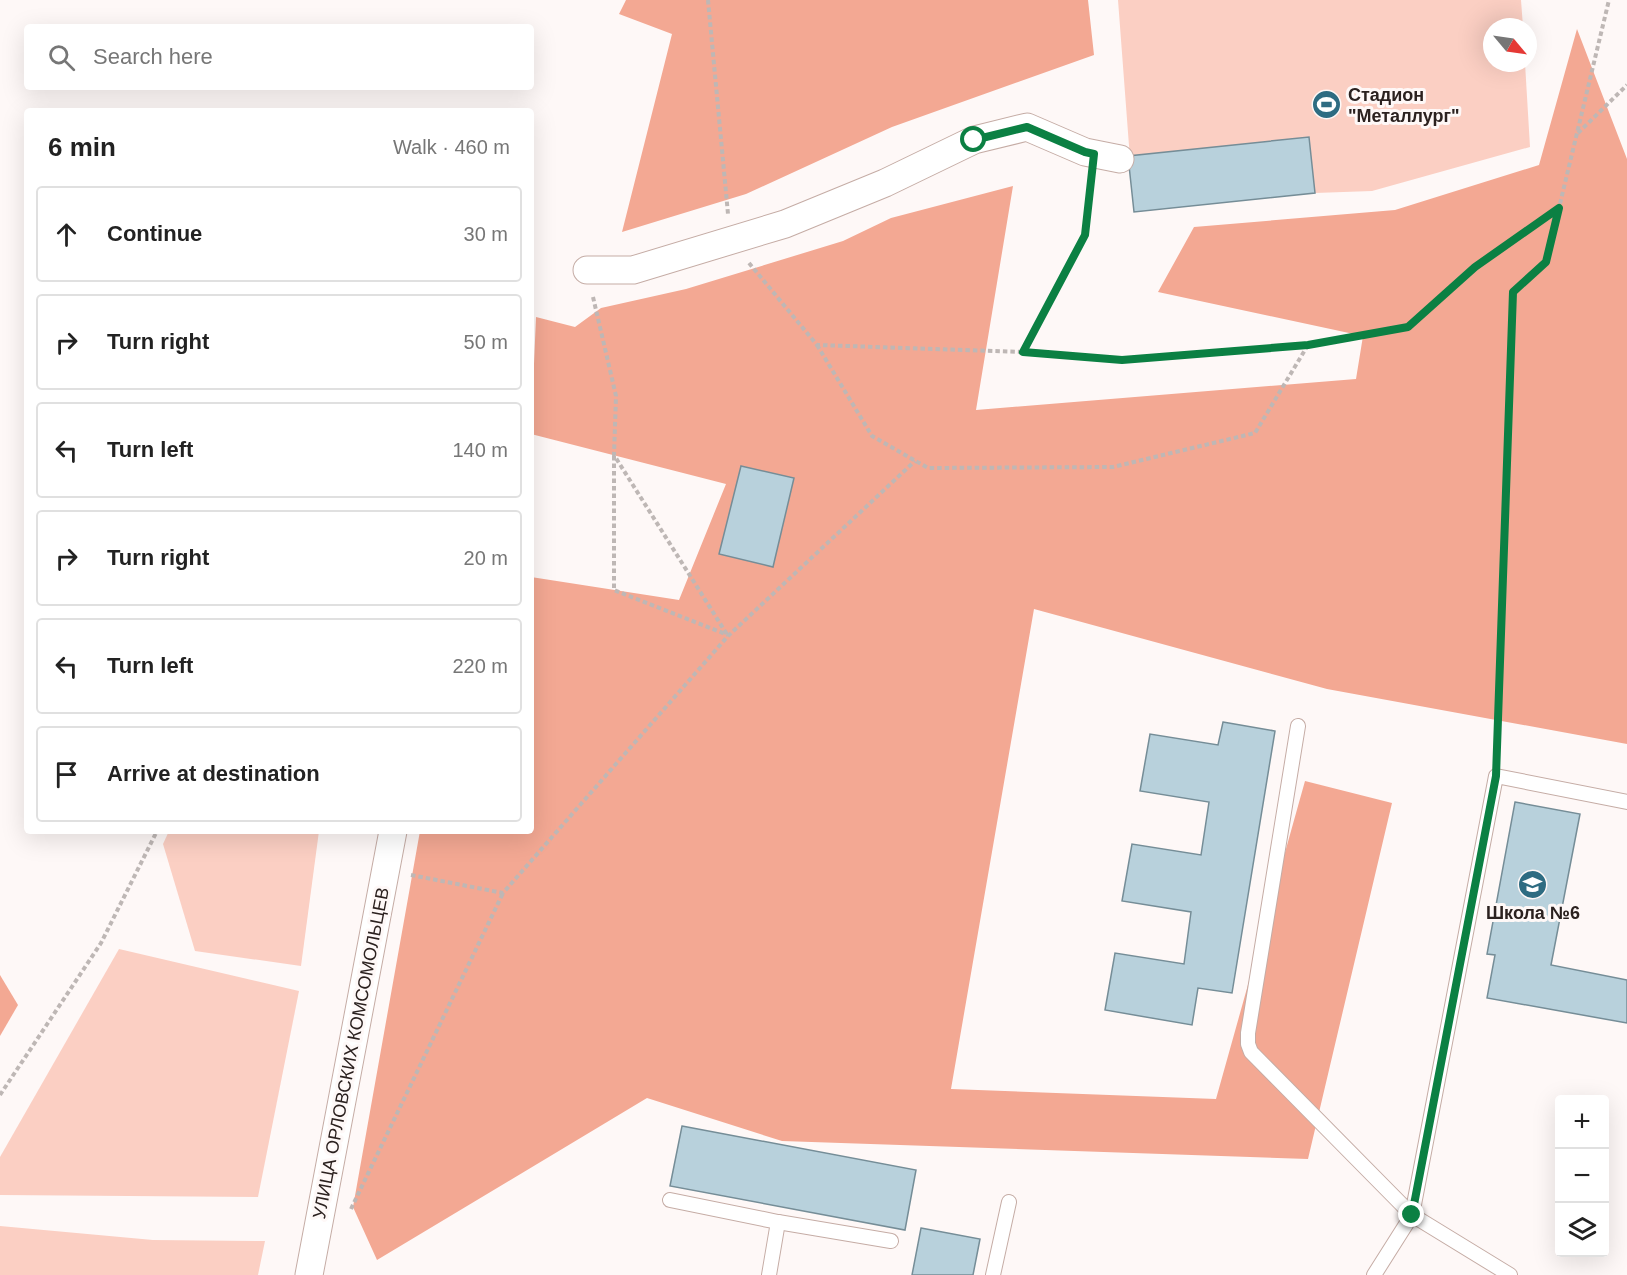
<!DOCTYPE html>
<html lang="en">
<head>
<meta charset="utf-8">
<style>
	body { margin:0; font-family:Arial,sans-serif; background:#f6f6f6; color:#222 }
	.controls { position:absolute; right:18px; bottom:18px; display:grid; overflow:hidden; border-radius:6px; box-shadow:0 6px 24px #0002 }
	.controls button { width:54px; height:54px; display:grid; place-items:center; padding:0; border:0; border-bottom:2px solid #e0e0e0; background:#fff; color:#222; font:30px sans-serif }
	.compass { position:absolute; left:1483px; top:18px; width:54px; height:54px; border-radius:50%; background:#fff; box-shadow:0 6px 24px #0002; rotate:119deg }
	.stop { position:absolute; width:18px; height:18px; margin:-14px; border:4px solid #0b8043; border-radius:50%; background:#fff }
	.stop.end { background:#0b8043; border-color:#fff; box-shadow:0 2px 6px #0008 }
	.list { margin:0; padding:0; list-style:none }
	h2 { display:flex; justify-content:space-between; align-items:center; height:78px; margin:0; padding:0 24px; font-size:26px }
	h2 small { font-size:20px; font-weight:400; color:#767676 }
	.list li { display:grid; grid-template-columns:39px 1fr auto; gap:18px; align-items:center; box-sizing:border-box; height:96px; margin:0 12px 12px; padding:0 12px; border:2px solid #e0e0e0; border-radius:6px }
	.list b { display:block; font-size:22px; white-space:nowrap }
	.list em { font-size:20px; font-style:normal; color:#767676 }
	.icon { flex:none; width:33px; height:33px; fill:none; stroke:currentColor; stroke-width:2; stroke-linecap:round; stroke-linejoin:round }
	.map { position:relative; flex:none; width:1627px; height:1275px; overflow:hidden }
	.search { position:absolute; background:#fff; box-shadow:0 6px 24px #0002; left:24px; top:24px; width:510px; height:66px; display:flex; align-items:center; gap:15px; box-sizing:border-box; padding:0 21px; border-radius:6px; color:#767676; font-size:22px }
	.panel { position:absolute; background:#fff; box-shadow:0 6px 24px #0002; left:24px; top:108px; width:510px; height:726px; border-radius:6px }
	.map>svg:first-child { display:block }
</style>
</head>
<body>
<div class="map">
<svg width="1627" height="1275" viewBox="0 0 1627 1275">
	<rect width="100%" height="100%" fill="#fef8f7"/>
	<!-- green -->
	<g fill="#fbcfc3">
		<path d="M1118 0H1521L1523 27H1492V63H1525L1530 147 1372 191 1315 193 1134 212Z"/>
		<path d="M169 831H319L301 966 195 951 163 844Z"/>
		<path d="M119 949 299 991 258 1197 0 1195V1157Z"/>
		<path d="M0 1226 153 1240 265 1241 258 1275H0Z"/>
	</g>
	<!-- forest -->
	<g fill="#f3a893">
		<path d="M626 0H1088L1094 55 892 127 746 194 622 232 672 34 619 14Z"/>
		<path d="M1577 29 1627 159V744L1327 689 1034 609 951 1089 1216 1099 1305 781 1392 803 1308 1159 782 1141 647 1098 377 1260 353 1207 420 831H531V577L679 600 726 484 531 434 536 317 575 327 601 308 686 289 843 241 891 218 1013 186 976 410 1356 379 1363 336 1158 292 1194 227 1395 210 1539 165Z"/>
		<path d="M0 975 18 1005 0 1036Z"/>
	</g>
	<!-- building -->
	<g fill="#b8d1dc" stroke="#758d97" stroke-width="1.5">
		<path d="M1309 137 1315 193 1134 212 1128 156Z"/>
		<path d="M741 466 794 478 773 567 719 554Z"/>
		<path d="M1223 722 1275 731 1232 993 1198 988 1192 1025 1105 1010 1115 953 1184 964 1191 912 1122 901 1132 844 1201 855 1209 802 1140 791 1150 734 1218 745Z"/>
		<path d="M1515 802 1580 814 1551 965 1627 980V1023L1487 998 1495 955 1487 954Z"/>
		<path d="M682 1126 916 1170 905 1230 670 1186Z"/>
		<path d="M921 1228 980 1239 973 1275H912Z"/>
	</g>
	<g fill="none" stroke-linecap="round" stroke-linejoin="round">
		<defs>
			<g id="lane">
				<path d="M1298 726 1248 1033V1044L1251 1052 1412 1215 1510 1275"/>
				<path d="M670 1200 778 1222 891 1241"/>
				<path d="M769 1275 778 1222"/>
				<path d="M993 1275 1009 1202"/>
				<path d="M1374 1275 1412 1215 1496 776 1627 802"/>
			</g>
			<g id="street">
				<path d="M587 270H633L785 224 885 183 974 140 1027 127 1085 152 1120 159"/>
				<path d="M309 1275 393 831"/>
			</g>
		</defs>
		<!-- lane casing -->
		<use href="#lane" stroke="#c5aca5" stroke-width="16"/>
		<!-- street casing -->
		<use href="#street" stroke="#c5aca5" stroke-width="29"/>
		<!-- path -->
		<g stroke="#beb7b5" stroke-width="4" stroke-dasharray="4.5 3" stroke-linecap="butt">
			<path d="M708 0 728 214"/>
			<path d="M1578 133 1627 85"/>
			<path d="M1091 180 1085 235 1024 352 1122 360 1308 345 1408 327 1475 267 1558 209"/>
			<path d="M749 263 817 345 1024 352"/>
			<path d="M593 297 616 396 614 455 728 636"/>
			<path d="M817 345 872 436 928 468 1113 467 1255 433 1308 345"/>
			<path d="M614 456V590L728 635"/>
			<path d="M1496 757 1513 292 1546 262 1609 0"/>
			<path d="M411 875 503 893 728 636 915 461"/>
			<path d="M0 1095 101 943 157 831"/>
			<path d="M351 1209 503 893"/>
		</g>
		<!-- lane -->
		<use href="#lane" stroke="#fff" stroke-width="14"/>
		<!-- street -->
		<use href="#street" stroke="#fff" stroke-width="27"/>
	</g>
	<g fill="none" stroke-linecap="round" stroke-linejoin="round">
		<!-- route -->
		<path stroke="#0b8043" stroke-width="8" d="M974 140 1027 127 1085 152 1094 154 1085 235 1023 352 1122 360 1308 345 1408 327 1475 267 1559 208 1546 262 1513 292 1496 776 1412 1215"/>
	</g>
	<!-- icons -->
	<defs>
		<symbol id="stadium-disc" viewBox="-11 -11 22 22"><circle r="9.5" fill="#2e6c82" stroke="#fef8f7"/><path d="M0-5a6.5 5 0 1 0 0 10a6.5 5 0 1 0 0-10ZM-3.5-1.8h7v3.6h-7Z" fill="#fff"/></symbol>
		<symbol id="school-disc" viewBox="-11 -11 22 22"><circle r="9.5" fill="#2e6c82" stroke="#fef8f7"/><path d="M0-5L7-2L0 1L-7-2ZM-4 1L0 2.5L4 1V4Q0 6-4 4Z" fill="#fff"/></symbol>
	</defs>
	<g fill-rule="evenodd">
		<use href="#stadium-disc" x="1310" y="88" width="33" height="33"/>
		<use href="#school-disc" x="1516" y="868" width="33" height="33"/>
	</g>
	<g text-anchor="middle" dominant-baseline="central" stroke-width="6" stroke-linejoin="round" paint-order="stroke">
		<!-- poi labels -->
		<g font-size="18" font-weight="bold" fill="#2b211f" stroke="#fef8f7" text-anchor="start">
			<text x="1348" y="95">Стадион<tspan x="1348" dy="21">"Металлург"</tspan></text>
			<text x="1533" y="913" text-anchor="middle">Школа №6</text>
		</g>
		<!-- street labels -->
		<g font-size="18" fill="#2b211f" stroke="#fef8f7">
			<text transform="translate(351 1053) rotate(-79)">УЛИЦА ОРЛОВСКИХ КОМСОМОЛЬЦЕВ</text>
		</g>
	</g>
</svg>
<div class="controls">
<button>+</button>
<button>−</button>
<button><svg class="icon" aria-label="layers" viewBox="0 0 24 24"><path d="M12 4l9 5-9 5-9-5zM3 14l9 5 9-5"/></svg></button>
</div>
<svg class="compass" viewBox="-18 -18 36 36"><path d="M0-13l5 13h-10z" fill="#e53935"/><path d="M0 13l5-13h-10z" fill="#767676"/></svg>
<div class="stop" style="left:974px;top:140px"></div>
<div class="stop end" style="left:1412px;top:1215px"></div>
<div class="search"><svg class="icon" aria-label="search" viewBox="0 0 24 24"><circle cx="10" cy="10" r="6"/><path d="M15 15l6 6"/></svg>Search here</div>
<section class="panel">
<h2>6 min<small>Walk · 460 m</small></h2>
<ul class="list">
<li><svg class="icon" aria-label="ahead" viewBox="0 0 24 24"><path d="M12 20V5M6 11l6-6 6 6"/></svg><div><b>Continue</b></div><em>30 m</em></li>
<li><svg class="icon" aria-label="right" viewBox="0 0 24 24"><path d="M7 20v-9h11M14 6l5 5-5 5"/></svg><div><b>Turn right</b></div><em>50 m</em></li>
<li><svg class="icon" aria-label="left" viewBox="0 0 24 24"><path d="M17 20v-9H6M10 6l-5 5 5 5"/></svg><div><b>Turn left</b></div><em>140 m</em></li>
<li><svg class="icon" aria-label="right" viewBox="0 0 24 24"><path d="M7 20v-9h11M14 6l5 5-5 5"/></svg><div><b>Turn right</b></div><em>20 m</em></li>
<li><svg class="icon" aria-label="left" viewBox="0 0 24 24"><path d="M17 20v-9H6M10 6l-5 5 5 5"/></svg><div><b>Turn left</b></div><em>220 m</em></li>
<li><svg class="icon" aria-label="arrive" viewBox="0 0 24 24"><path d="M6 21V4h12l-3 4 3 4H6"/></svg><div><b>Arrive at destination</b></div></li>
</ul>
</section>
</div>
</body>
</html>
